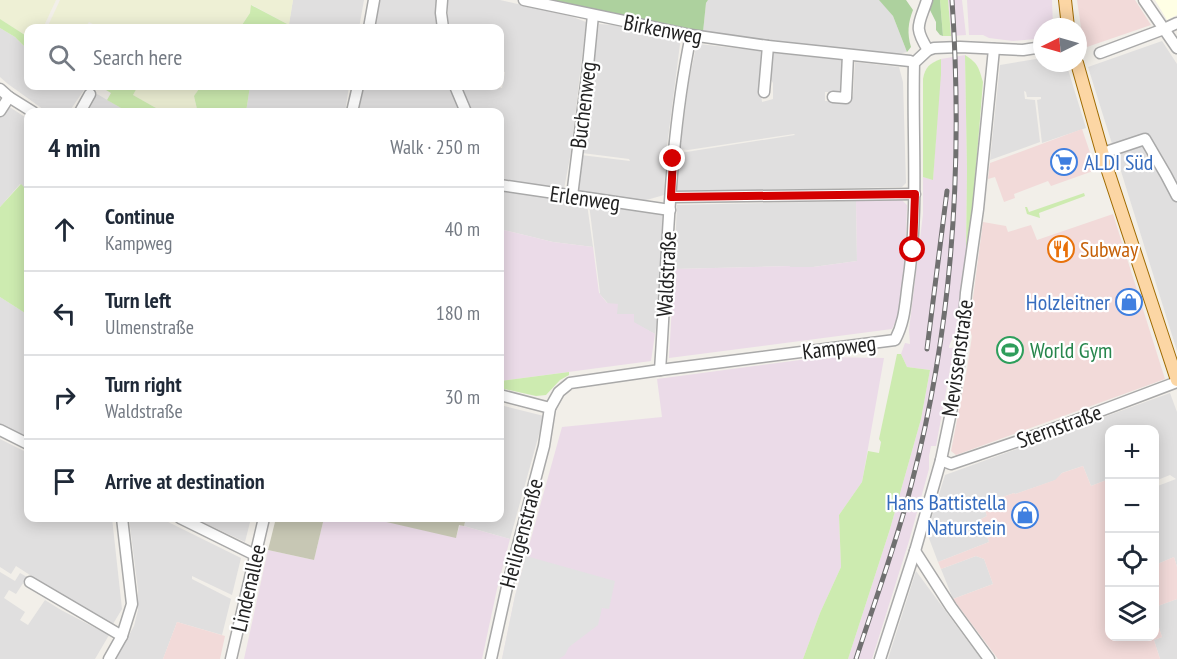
<!DOCTYPE html>
<html lang="en">
<head>
<meta charset="utf-8">
<style>
	body { margin:0; font-family:"PT Sans Narrow",sans-serif; background:#f2f2f3; color:#1f2937 }
	.controls { position:absolute; right:18px; bottom:18px; display:grid; overflow:hidden; border-radius:12px; box-shadow:0 3px 15px #0003 }
	.controls button { width:54px; height:54px; display:grid; place-items:center; padding:0; border:0; border-bottom:2px solid #e0e1e3; background:#fff; color:#1f2937; font:30px sans-serif }
	.compass { position:absolute; left:1033px; top:18px; width:54px; height:54px; border-radius:50%; background:#fff; box-shadow:0 3px 15px #0003; rotate:265deg }
	.stop { position:absolute; width:18px; height:18px; margin:-14px; border:4px solid #d40000; border-radius:50%; background:#fff }
	.stop.end { background:#d40000; border-color:#fff; box-shadow:0 2px 6px #0008 }
	.list { margin:0; padding:0; list-style:none }
	h2 { display:flex; justify-content:space-between; align-items:center; height:78px; margin:0; padding:0 24px; font-size:26px }
	h2 small { font-size:20px; font-weight:400; color:#747a83 }
	.list li { display:grid; grid-template-columns:39px 1fr auto; gap:18px; align-items:center; box-sizing:border-box; height:84px; padding:0 24px; border-top:2px solid #e0e1e3 }
	.list b { display:block; font-size:22px; white-space:nowrap }
	.list p { margin:0; font-size:20px; white-space:nowrap; color:#747a83 }
	.list em { font-size:20px; font-style:normal; color:#747a83 }
	.icon { flex:none; width:33px; height:33px; fill:none; stroke:currentColor; stroke-width:2; stroke-linecap:round; stroke-linejoin:round }
	.map { position:relative; flex:none; width:1177px; height:659px; overflow:hidden }
	.search { position:absolute; background:#fff; box-shadow:0 3px 15px #0003; left:24px; top:24px; width:480px; height:66px; display:flex; align-items:center; gap:15px; box-sizing:border-box; padding:0 21px; border-radius:12px; color:#747a83; font-size:22px }
	.panel { position:absolute; background:#fff; box-shadow:0 3px 15px #0003; left:24px; top:108px; width:480px; height:414px; border-radius:12px }
	.map>svg:first-child { display:block }
</style>
</head>
<body>
<div class="map">
<svg width="1177" height="659" viewBox="0 0 1177 659">
	<rect width="100%" height="100%" fill="#f2efe9"/>
	<!-- residential -->
	<g fill="#e0dfdf">
		<path d="M293 0H364L359 28H288Z"/>
		<path d="M379 0H437V28H374Z"/>
		<path d="M448 0H500L573 17 586 22 571 152 564 189 500 179V112H473L461 86H491L502 88 505 72 500 71V28H448Z"/>
		<path d="M708 0H880L893 16 907 52 894 55 703 32 706 3Z"/>
		<path d="M599 24 612 25 677 39 680 44 666 154 664 195 643 201 578 191 581 155 630 161 629 159 582 153Z"/>
		<path d="M0 28 15 37 28 50V86H83L86 87 69 112H47L8 84 0 77Z"/>
		<path d="M1162 41 1177 64V192L1149 136 1113 147 1088 67Z"/>
		<path d="M699 44 761 51 763 54 760 86 762 102 773 99V83L769 76 770 55 774 53 842 60 840 92H825V101L850 102 853 95 855 62 899 67 903 82 906 183 902 187 677 192V171L680 153 795 135 794 134 688 150 680 149 689 81 696 47Z"/>
		<path d="M1042 58V63H1066L1086 128 1042 143 1037 100 1041 99V97H1027L1026 92 1024 91 1025 99 1035 100 1040 142 990 160 1000 65Z"/>
		<path d="M250 86H349L345 112H246Z"/>
		<path d="M364 86H449L460 112H359Z"/>
		<path d="M97 94 128 112H88Z"/>
		<path d="M8 106 28 119V191L20 184 0 207V118Z"/>
		<path d="M1144 143 1177 200V351L1115 152Z"/>
		<path d="M500 190 587 204 593 247 553 242 500 229Z"/>
		<path d="M856 201 857 261 813 267H790L789 266 674 269 677 205Z"/>
		<path d="M589 204 663 215 658 315 655 334 617 314 599 293H600Z"/>
		<path d="M0 297 25 313 28 308V438L0 424Z"/>
		<path d="M1170 393 1177 412V567L1174 557 1155 565 1154 505 1156 504 1155 500V487L1176 479 1170 475 1155 481 1154 430H1110L1109 479 1091 486 1083 466 1062 473 1056 480 1015 494 1014 493 983 504 987 516 981 519 989 542 938 562 927 533 945 475Z"/>
		<path d="M500 405 544 416 510 539 464 526 466 518H500Z"/>
		<path d="M0 439 28 453V518H112L122 609 113 624 81 608 16 566 11 574 0 567Z"/>
		<path d="M129 518H160L241 558 232 595 192 576V579L231 599 222 635 177 622 163 659H116L134 626 138 610V590Z"/>
		<path d="M194 518H251L245 542Z"/>
		<path d="M976 556 984 559 993 584 953 599 941 569Z"/>
		<path d="M916 571 981 659H888Z"/>
		<path d="M0 572 15 581 20 573 27 577 16 594 9 590 4 598 25 612 20 620 28 625 45 600 61 610 109 635 95 659H0Z"/>
		<path d="M1177 599V659H1160L1154 640 1162 637 1155 615V607Z"/>
	</g>
	<!-- commercial -->
	<g fill="#f2dad9">
		<path d="M1077 0H1135L1151 25 1084 48Z"/>
		<path d="M1082 129 1096 170 1051 186 1048 181 1014 194 1015 198 1004 202 995 177 988 179 990 163Z"/>
		<path d="M1113 214 1165 379 956 455 951 451 967 369 972 336 969 328 983 222 1006 226 1008 232 1031 225 1037 240Z"/>
		<path d="M1083 466 1091 486 1109 479V522L1105 524 1110 535V636H1154L1155 615 1162 637 1154 640 1160 659H998L953 599 993 584 984 559 976 556 941 569 938 562 989 542 981 519 987 516 983 504 1014 493 1015 494 1055 480 1062 473Z"/>
		<path d="M1174 557 1177 567V599L1155 607V565Z"/>
		<path d="M177 622 225 636 220 659H163Z"/>
	</g>
	<!-- industrial -->
	<g fill="#ebdbe8">
		<path d="M948 0H962L966 35 951 36Z"/>
		<path d="M967 0H1052L1053 27H1042V37L1036 39 1013 41 989 38 983 35H969Z"/>
		<path d="M965 55 967 169 966 257 955 333 949 346V348H954L936 446H931L929 456V469L909 541 872 659H848L890 529 921 419 930 370 907 367 901 354 905 343 910 344 909 330 923 214V177L933 179 941 59Z"/>
		<path d="M902 200 907 205 905 267 898 316 892 329 669 358 674 269 790 266V267H813L857 261 856 201Z"/>
		<path d="M500 229 553 242 593 247 599 293 607 303 618 304 617 314H634V322L655 334 651 361 500 381Z"/>
		<path d="M823 357 884 358 862 482 839 515 841 567 820 613 803 659H502L515 596 562 427 662 417 657 379Z"/>
		<path d="M324 518 349 522 348 518H369L456 537 460 525 510 539 497 589 482 659H244L268 550 314 560Z"/>
	</g>
	<!-- education -->
	<path fill="#ffffe5" d="M1155 0H1177V15L1167 20Z"/>
	<!-- construction -->
	<g fill="#c7c7b4">
		<path d="M276 518H324L314 560 268 550Z"/>
		<path d="M369 518H466L464 526 459 525 456 538Z"/>
	</g>
	<!-- farmland -->
	<g fill="#eef0d5">
		<path d="M0 0H56L43 28H28V37L0 19Z"/>
		<path d="M60 0H293L289 25 252 5 250 13 240 28H100L89 22 85 28H47Z"/>
		<path d="M138 86H201L194 96 197 109 203 112H163L133 95Z"/>
	</g>
	<!-- grass -->
	<g fill="#cdebb0">
		<path d="M940 0H948L951 36H943Z"/>
		<path d="M251 5 289 25 288 28H240L250 13Z"/>
		<path d="M0 19 28 37V50L15 37 0 28Z"/>
		<path d="M965 55C978 63 979 68 983 82L973 204 966 257 967 169Z"/>
		<path d="M941 59V74L933 180 923 177V79C925 67 930 63 941 59Z"/>
		<path d="M102 86H138L133 95 163 112H128L107 100 111 93 101 87Z"/>
		<path d="M201 86H250L246 112H203L197 109 194 96Z"/>
		<path d="M21 184 28 191V308L25 313 0 297V207Z"/>
		<path d="M1084 193 1085 196 1039 213 1040 218 1027 214 1025 207H1027L1029 212Z"/>
		<path d="M897 354H901L907 367 930 370 921 419 890 529 848 659H803L820 613 841 567 839 515 862 482 868 451 879 453 881 442 879 439Z"/>
		<path d="M569 372V375L560 380 546 395 536 396 500 388V381Z"/>
	</g>
	<!-- forest -->
	<g fill="#add19e">
		<path d="M549 0H708L706 3 703 32Z"/>
		<path d="M879 0H906L913 10C908 23 907 33 911 47L907 52 893 16Z"/>
		<path d="M933 0H940L943 36 940 35 936 30V22L929 8Z"/>
	</g>
	<!-- parking -->
	<path fill="#e2e2e2" d="M526 556 615 581 609 609 602 608 598 625 569 647 565 655 559 659H502L515 596Z"/>
	<g fill="none" stroke-linecap="round" stroke-linejoin="round">
		<defs>
			<g id="minor">
				<path d="M442 0 441 13 443 28"/>
				<path d="M524 0 691 35 768 46 910 61 914 63"/>
				<path d="M927 0C919 25 913 26 928 50"/>
				<path d="M1144 0 1177 48"/>
				<path d="M369 28 374 0"/>
				<path d="M1100 53 1164 29 1177 23"/>
				<path d="M455 86 466 112"/>
				<path d="M0 89 9 97 33 112"/>
				<path d="M764 92 768 46"/>
				<path d="M833 97 846 98 848 55"/>
				<path d="M0 111 9 97"/>
				<path d="M80 112 90 94"/>
				<path d="M352 112 358 86"/>
				<path d="M1103 153 1145 139 1166 175 1177 196"/>
				<path d="M500 185 670 210"/>
				<path d="M572 196 587 76 593 15"/>
				<path d="M671 197 915 194"/>
				<path d="M660 370C668 258 668 145 691 35"/>
				<path d="M500 395 550 408"/>
				<path d="M0 430 28 444"/>
				<path d="M941 460 951 464 1042 433 1177 382"/>
				<path d="M180 518 255 555"/>
				<path d="M915 551 951 607 989 659"/>
				<path d="M30 582 122 636"/>
				<path d="M109 659 122 636 132 604 122 518"/>
				<path d="M231 659 264 518"/>
				<path d="M491 659 507 587 544 446 550 408 559 392 570 383 660 370 895 340C905 321 905 304 908 283 919 210 912 137 914 63L928 50 934 48 960 47 1023 50 1042 47"/>
				<path d="M880 659 915 551 941 460 955 393 962 343 966 293 978 209 994 49"/>
			</g>
			<g id="major">
				<path d="M1065 0 1068 27"/>
				<path d="M1077 63 1105 162 1177 380"/>
			</g>
		</defs>
		<!-- minor casing -->
		<use href="#minor" stroke="#a9a9a9" stroke-width="13"/>
		<!-- major casing -->
		<use href="#major" stroke="#a06b00" stroke-width="14"/>
		<!-- minor -->
		<use href="#minor" stroke="#fff" stroke-width="10"/>
		<!-- major -->
		<use href="#major" stroke="#fcd6a4" stroke-width="12"/>
		<defs>
			<g id="rail">
				<path d="M927 349 947 191"/>
				<path d="M856 659C875 600 897 542 912 482 953 325 963 161 952 0"/>
			</g>
		</defs>
		<!-- rail casing -->
		<use href="#rail" stroke="#707070" stroke-width="5"/>
		<!-- rail -->
		<use href="#rail" stroke="#fff" stroke-width="3" stroke-dasharray="9" stroke-linecap="butt"/>
	</g>
	<g fill="none" stroke-linecap="round" stroke-linejoin="round">
		<!-- route -->
		<path stroke="#d40000" stroke-width="8" d="M673 159 671 197 915 194 913 250"/>
	</g>
	<!-- icons -->
	<defs>
		<symbol id="supermarket-ring" viewBox="-11 -11 22 22"><circle r="9.5" fill="#fff" stroke="#3f7fe0" stroke-width="1.5"/><path d="M-6-5.5h2.5l.6 2H6L4.5 2H-2.5L-4.4-4H-6ZM-1.5 3.2a1.3 1.3 0 1 0 .1 0ZM3 3.2a1.3 1.3 0 1 0 .1 0Z" fill="#3f7fe0"/></symbol>
		<symbol id="restaurant-ring" viewBox="-11 -11 22 22"><circle r="9.5" fill="#fff" stroke="#e8710a" stroke-width="1.5"/><path d="M-5-6h1v4h1v-4h1v4h1v-4h1v5L-1.5 .5V6h-2V.5L-5-1ZM5-6V6H3V1.5H1.5Q1.5-4 5-6Z" fill="#e8710a"/></symbol>
		<symbol id="shop-ring" viewBox="-11 -11 22 22"><circle r="9.5" fill="#fff" stroke="#3f7fe0" stroke-width="1.5"/><path d="M-5-2.5h2.3a2.7 3.5 0 0 1 5.4 0H5L5.5 6h-11ZM-1.5-2.5h3a1.5 2.3 0 0 0-3 0Z" fill="#3f7fe0"/></symbol>
		<symbol id="stadium-ring" viewBox="-11 -11 22 22"><circle r="9.5" fill="#fff" stroke="#2e9e5b" stroke-width="1.5"/><path d="M0-5a6.5 5 0 1 0 0 10a6.5 5 0 1 0 0-10ZM-3.5-1.8h7v3.6h-7Z" fill="#2e9e5b"/></symbol>
	</defs>
	<g fill-rule="evenodd">
		<use href="#supermarket-ring" x="1049" y="147" width="30" height="30"/>
		<use href="#restaurant-ring" x="1046" y="234" width="30" height="30"/>
		<use href="#shop-ring" x="1114" y="287" width="30" height="30"/>
		<use href="#stadium-ring" x="995" y="335" width="30" height="30"/>
		<use href="#shop-ring" x="1010" y="500" width="30" height="30"/>
	</g>
	<g text-anchor="middle" dominant-baseline="central" stroke-width="4.5" stroke-linejoin="round" paint-order="stroke">
		<!-- street labels -->
		<g font-size="22" fill="#222" stroke="#fff">
			<text transform="translate(663 29) rotate(11)">Birkenweg</text>
			<text transform="translate(583 105) rotate(-83)">Buchenweg</text>
			<text transform="translate(585 198) rotate(8)">Erlenweg</text>
			<text transform="translate(666 274) rotate(-87)">Waldstraße</text>
			<text transform="translate(839 347) rotate(-7)">Kampweg</text>
			<text transform="translate(957 358) rotate(-82)">Mevissenstraße</text>
			<text transform="translate(1059 426) rotate(-20)">Sternstraße</text>
			<text transform="translate(521 533) rotate(-75)">Heiligenstraße</text>
			<text transform="translate(248 588) rotate(-77)">Lindenallee</text>
		</g>
		<!-- shop labels -->
		<g font-size="22" fill="#366cbe" stroke="#fff" text-anchor="end">
			<text x="1084" y="162" text-anchor="start">ALDI Süd</text>
			<text x="1110" y="302">Holzleitner</text>
			<text x="1006" y="502">Hans Battistella<tspan x="1006" dy="25">Naturstein</tspan></text>
		</g>
		<!-- food labels -->
		<g font-size="22" fill="#c56008" stroke="#fff" text-anchor="start">
			<text x="1080" y="249">Subway</text>
		</g>
		<!-- leisure labels -->
		<g font-size="22" fill="#27864d" stroke="#fff" text-anchor="start">
			<text x="1030" y="350">World Gym</text>
		</g>
	</g>
</svg>
<div class="controls">
<button>+</button>
<button>−</button>
<button><svg class="icon" aria-label="locate" viewBox="0 0 24 24"><circle cx="12" cy="12" r="6"/><path d="M12 2v4M12 18v4M2 12h4M18 12h4"/></svg></button>
<button><svg class="icon" aria-label="layers" viewBox="0 0 24 24"><path d="M12 4l9 5-9 5-9-5zM3 14l9 5 9-5"/></svg></button>
</div>
<svg class="compass" viewBox="-18 -18 36 36"><path d="M0-13l5 13h-10z" fill="#e53935"/><path d="M0 13l5-13h-10z" fill="#747a83"/></svg>
<div class="stop" style="left:913px;top:250px"></div>
<div class="stop end" style="left:673px;top:159px"></div>
<div class="search"><svg class="icon" aria-label="search" viewBox="0 0 24 24"><circle cx="10" cy="10" r="6"/><path d="M15 15l6 6"/></svg>Search here</div>
<section class="panel">
<h2>4 min<small>Walk · 250 m</small></h2>
<ul class="list">
<li><svg class="icon" aria-label="ahead" viewBox="0 0 24 24"><path d="M12 20V5M6 11l6-6 6 6"/></svg><div><b>Continue</b><p>Kampweg</p></div><em>40 m</em></li>
<li><svg class="icon" aria-label="left" viewBox="0 0 24 24"><path d="M17 20v-9H6M10 6l-5 5 5 5"/></svg><div><b>Turn left</b><p>Ulmenstraße</p></div><em>180 m</em></li>
<li><svg class="icon" aria-label="right" viewBox="0 0 24 24"><path d="M7 20v-9h11M14 6l5 5-5 5"/></svg><div><b>Turn right</b><p>Waldstraße</p></div><em>30 m</em></li>
<li><svg class="icon" aria-label="arrive" viewBox="0 0 24 24"><path d="M6 21V4h12l-3 4 3 4H6"/></svg><div><b>Arrive at destination</b></div></li>
</ul>
</section>
</div>
</body>
</html>
